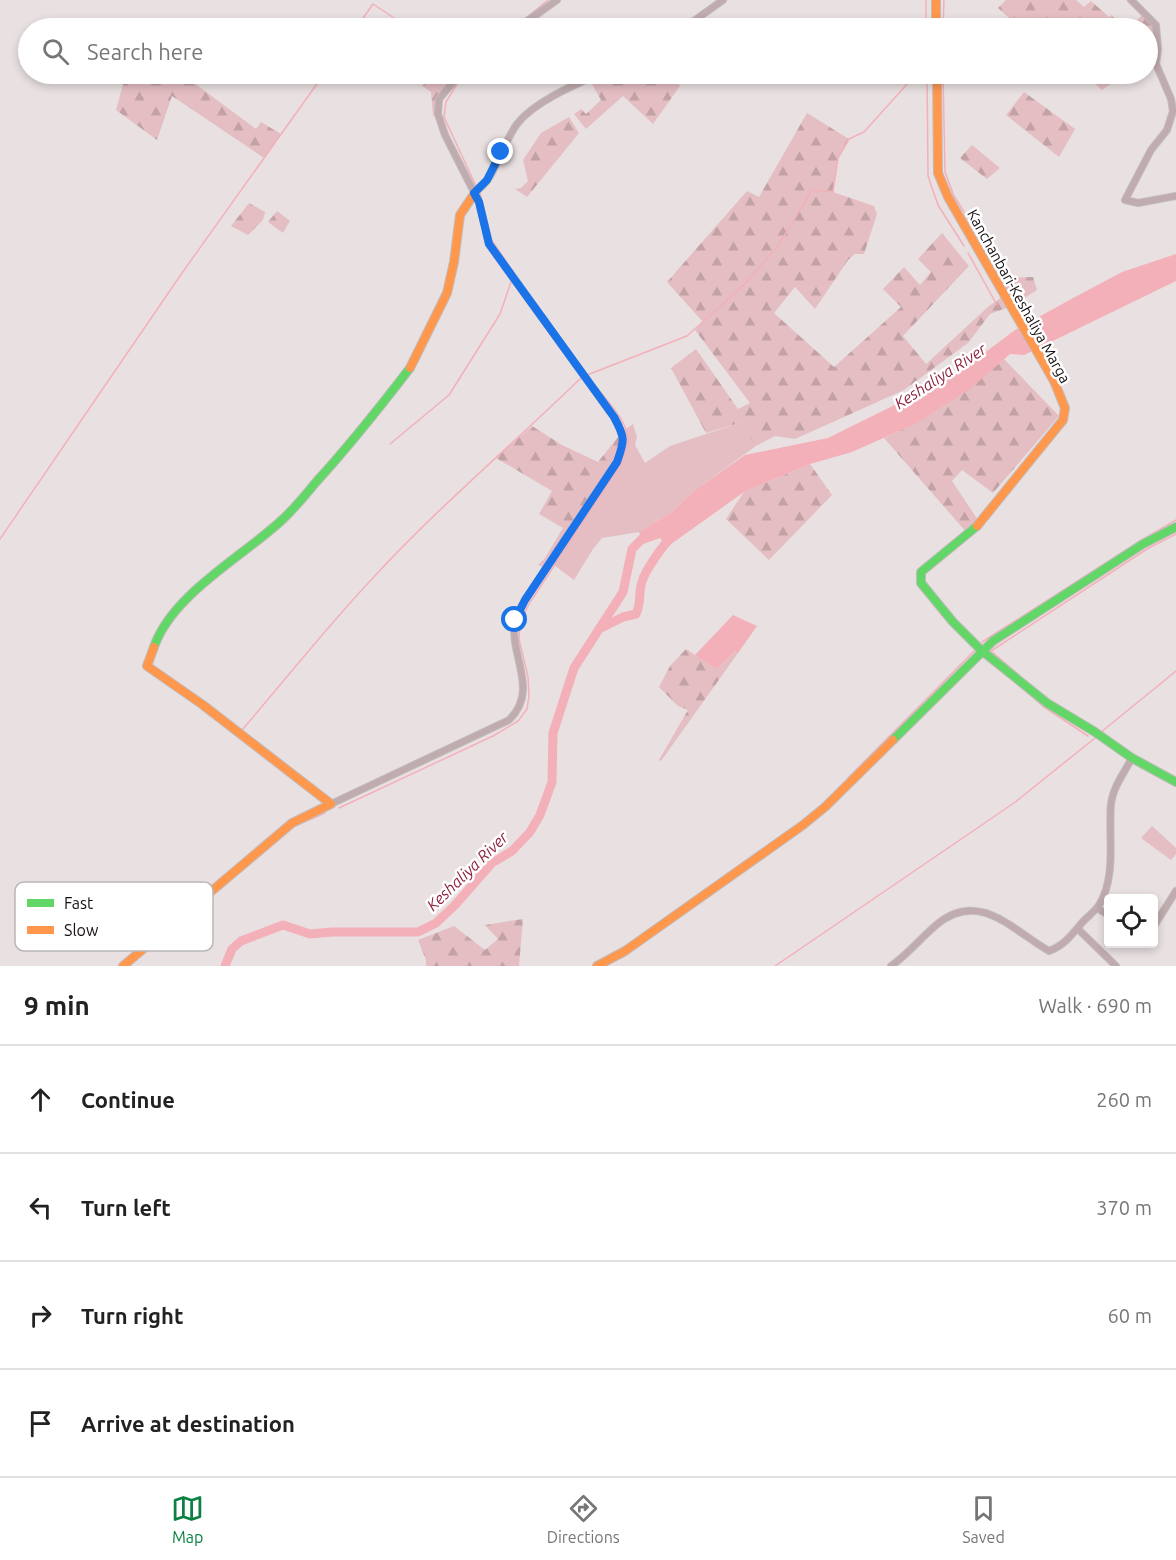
<!DOCTYPE html>
<html lang="en">
<head>
<meta charset="utf-8">
<style>
	body { margin:0; font-family:Ubuntu,sans-serif; background:#f2f2f2; color:#222 }
	.controls { position:absolute; right:18px; bottom:18px; display:grid; overflow:hidden; border-radius:6px; box-shadow:0 3px 9px #0003 }
	.controls button { width:54px; height:54px; display:grid; place-items:center; padding:0; border:0; border-bottom:2px solid #e0e0e0; background:#fff; color:#222; font:30px sans-serif }
	.stop { position:absolute; width:18px; height:18px; margin:-14px; border:4px solid #1a73e8; border-radius:50%; background:#fff }
	.stop.end { background:#1a73e8; border-color:#fff; box-shadow:0 2px 6px #0008 }
	.list { margin:0; padding:0; list-style:none }
	h2 { display:flex; justify-content:space-between; align-items:center; height:78px; margin:0; padding:0 24px; font-size:26px }
	h2 small { font-size:20px; font-weight:400; color:#767676 }
	.list li { display:grid; grid-template-columns:39px 1fr auto; gap:18px; align-items:center; box-sizing:border-box; height:108px; padding:0 24px; border-top:2px solid #e0e0e0 }
	.list b { display:block; font-size:22px; white-space:nowrap }
	.list em { font-size:20px; font-style:normal; color:#767676 }
	.icon { flex:none; width:33px; height:33px; fill:none; stroke:currentColor; stroke-width:2; stroke-linecap:round; stroke-linejoin:round }
	.map { position:relative; flex:none; width:1176px; height:966px; overflow:hidden }
	.search { position:absolute; background:#fff; box-shadow:0 3px 9px #0003; left:18px; right:18px; top:18px; height:66px; display:flex; align-items:center; gap:15px; box-sizing:border-box; padding:0 21px; border-radius:33px; color:#767676; font-size:22px }
	.sheet { height:510px; background:#fff }
	nav { display:flex; justify-content:space-around; align-items:center; box-sizing:border-box; height:84px; border-top:2px solid #e0e0e0; background:#fff; font-size:16px; color:#767676 }
	nav a { display:grid; justify-items:center; gap:3px }
	nav .on { color:#0b8043 }
	.map>svg:first-child { display:block }
</style>
</head>
<body>
<div class="map">
<svg width="1176" height="966" viewBox="0 0 1176 966">
	<defs>
		<pattern id="forest-firs" width="22" height="20" patternUnits="userSpaceOnUse" patternTransform="scale(1.5)"><rect width="22" height="20" fill="#e4bec3"/><path d="M5 1l3.5 6h-7zM16 11l3.5 6h-7z" fill="#c3a2a6"/></pattern>
	</defs>
	<rect width="100%" height="100%" fill="#e9e0e1"/>
	<!-- grass -->
	<g fill="#e4bec3">
		<path d="M739 423 756 446 695 490 672 512 639 532 602 538 593 549 574 580 550 562 622 432 633 424 637 437 635 445 645 463 670 446Z"/>
		<path d="M1152 826 1176 848V854L1171 860 1141 838Z"/>
	</g>
	<!-- forest -->
	<g fill="url(#forest-firs)">
		<path d="M1006 0H1076L1084 7 1091 1 1109 17 1112 15 1123 28H1100L1090 19 1080 28H1020L998 8Z"/>
		<path d="M1144 13 1156 25 1158 42 1148 52V28H1129Z"/>
		<path d="M126 74H182L256 129 261 122 281 134 264 158 172 96 157 140 116 110Z"/>
		<path d="M435 74H452L457 77 439 99 438 114 433 116 431 92 422 86Z"/>
		<path d="M599 74H666L680 86 653 124 623 96 586 129 574 114 581 109 586 114 601 100 589 79Z"/>
		<path d="M1084 74H1115L1119 77 1102 90Z"/>
		<path d="M1024 92 1075 129 1059 157 1006 115Z"/>
		<path d="M807 113 849 139 838 158 833 192 874 206 877 214 864 254H855L848 260 815 309 795 287 774 313 834 367 901 307 883 289 904 267 920 285 931 272 918 259 942 233 969 266 903 336 926 364 989 306 1005 295 995 278 1033 277 1037 290 1012 306 990 314 968 343 904 390 795 439 775 436 756 446 739 423 706 433 671 368 696 349 738 409 750 403 695 330 703 322 667 282 747 191 759 197Z"/>
		<path d="M569 117 579 133 527 197 515 189 521 188 528 181 523 160 541 133Z"/>
		<path d="M972 145 1000 168 987 179 960 158Z"/>
		<path d="M249 203 265 212 263 220 248 235 231 226Z"/>
		<path d="M277 211 290 221 283 233 268 222Z"/>
		<path d="M1004 359 1059 416 993 493 962 470 952 481 980 523 967 533 884 438C931 417 965 393 1004 359Z"/>
		<path d="M532 426 562 445 598 462 622 432 617 462 546 568 538 565 545 558 563 528 539 514 552 491 496 458Z"/>
		<path d="M810 464 832 495 769 560 726 519 744 492Z"/>
		<path d="M686 649 717 669 735 651 738 653 661 761 659 760 688 710 678 706 659 687 670 666Z"/>
		<path d="M523 919 519 966H426V960L418 940 454 926 485 950 498 939 485 925Z"/>
	</g>
	<!-- water -->
	<g fill="#f4b0b9">
		<path d="M1176 254V281L1024 355 1010 354 970 389 917 423 852 452 810 464 744 492 667 547 660 538 643 544 639 532 672 512 695 490 745 455 828 438 955 375 1015 330 1075 297 1122 272Z"/>
		<path d="M733 615 757 626 738 653 735 651 717 669 695 655Z"/>
	</g>
	<g fill="none" stroke-linecap="round" stroke-linejoin="round">
		<!-- stream -->
		<g stroke="#f4b0b9" stroke-width="1.5">
			<path d="M926 0V28"/>
			<path d="M526 18 548 0"/>
			<path d="M356 28 373 4 409 28"/>
			<path d="M525 28 555 5"/>
			<path d="M943 28 944 0"/>
			<path d="M468 74 459 81 446 102 444 117 476 186"/>
			<path d="M927 74 928 176 938 205 964 246"/>
			<path d="M943 74 945 172 954 196 975 229"/>
			<path d="M480 193 491 239 514 273"/>
			<path d="M980 237 1027 323"/>
			<path d="M487 247 611 418 617 429"/>
			<path d="M968 253 997 305"/>
			<path d="M587 375 687 336 745 284 778 246 812 190 833 192 838 158 849 139 864 132 908 83 913 82 921 74"/>
			<path d="M390 444 449 395 500 314 511 282"/>
			<path d="M602 478 614 461 620 443"/>
			<path d="M0 539 182 273 324 74"/>
			<path d="M545 564 595 490"/>
			<path d="M982 642 1140 541 1176 520"/>
			<path d="M983 657 990 662"/>
			<path d="M1020 676 991 651 1147 549 1176 534"/>
			<path d="M1022 688 1044 707 1088 736"/>
			<path d="M242 730C285 680 326 628 371 580 437 508 512 445 582 377"/>
			<path d="M1100 733 1176 671"/>
			<path d="M848 778 975 650"/>
			<path d="M339 808 493 736 518 721 527 709 529 696 528 677 519 639 520 622 529 604 621 464C623 457 627 448 628 441 628 420 606 400 594 384"/>
			<path d="M231 880 295 826 325 813"/>
			<path d="M775 966 1014 803 1095 738"/>
		</g>
		<!-- river -->
		<g stroke="#f4b0b9" stroke-width="9">
			<path d="M599 629 623 617 636 614C642 601 638 593 642 582 645 570 664 544 673 535"/>
			<path d="M225 966 232 949 241 941 283 925 310 934 332 932H418L436 923 455 905 492 863 512 851 530 832 540 815 552 782 553 733 574 668 623 592 632 549 649 532"/>
		</g>
		<defs>
			<g id="street">
				<path d="M1131 0 1156 25 1158 49 1156 64 1171 99 1173 111 1167 130 1151 150 1125 200 1138 203 1176 196"/>
				<path d="M517 28 557 0"/>
				<path d="M684 28 723 0"/>
				<path d="M476 191C495 180 503 142 517 124 534 102 574 85 599 74"/>
				<path d="M331 804 509 720C540 690 509 656 515 621 516 614 522 606 525 600L617 462C625 440 625 437 614 417L489 244 479 202 445 135 438 114 439 99 460 74"/>
				<path d="M1097 908 1108 915"/>
				<path d="M1154 926 1176 891"/>
				<path d="M1078 929 1116 966"/>
				<path d="M891 966C907 955 920 939 935 926 978 888 1012 930 1049 951 1063 946 1071 936 1080 925 1086 917 1094 913 1099 905 1117 876 1108 836 1111 804 1113 787 1124 773 1132 758"/>
			</g>
			<g id="fast">
				<path d="M977 526 921 572V583L953 622 981 650 1047 703 1095 732 1132 758 1176 782"/>
				<path d="M154 647C172 594 244 556 283 519 295 508 306 494 317 481 350 445 380 407 410 368"/>
				<path d="M893 740 993 641 1143 544 1176 527"/>
			</g>
			<g id="slow">
				<path d="M936 0V28"/>
				<path d="M937 74 938 173 948 197 1054 381 1065 408 1063 420 977 526"/>
				<path d="M410 368 447 293 454 262 460 215 476 191"/>
				<path d="M123 966 292 823 331 804 203 705 147 666 154 647"/>
				<path d="M597 966 625 951 803 825 825 807 893 740"/>
			</g>
		</defs>
		<!-- street casing -->
		<use href="#street" stroke="#c2bbbc" stroke-width="8"/>
		<!-- fast casing -->
		<use href="#fast" stroke="#c2bbbc" stroke-width="10"/>
		<!-- slow casing -->
		<use href="#slow" stroke="#c2bbbc" stroke-width="10"/>
		<!-- street -->
		<use href="#street" stroke="#c0abae" stroke-width="6"/>
		<!-- fast -->
		<use href="#fast" stroke="#63d668" stroke-width="8"/>
		<!-- slow -->
		<use href="#slow" stroke="#ff974d" stroke-width="8"/>
	</g>
	<g fill="none" stroke-linecap="round" stroke-linejoin="round">
		<!-- route -->
		<path stroke="#1a73e8" stroke-width="8" d="M501 152 487 180 474 193 479 202 489 244 614 417C625 437 625 440 617 462L525 600 515 620"/>
	</g>
	<g text-anchor="middle" dominant-baseline="central" stroke-width="5" stroke-linejoin="round" paint-order="stroke">
		<!-- street labels -->
		<g font-size="15" fill="#161011" stroke="#fff">
			<text transform="translate(1019 296) rotate(61)">Kanchanbari-Keshaliya Marga</text>
		</g>
		<!-- water labels -->
		<g font-size="16" font-style="italic" fill="#8e233e" stroke="#fff">
			<text transform="translate(940 376) rotate(-33)">Keshaliya River</text>
			<text transform="translate(467 871) rotate(-44)">Keshaliya River</text>
		</g>
	</g>
	<!-- legend -->
	<rect x="15" y="882" width="198" height="69" rx="9" fill="#fff" stroke="#b9b7b8" stroke-width="1.5"/>
	<rect x="27" y="899" width="27" height="8" fill="#63d668"/>
	<rect x="27" y="926" width="27" height="8" fill="#ff974d"/>
	<g font-size="16" fill="#161011">
		<text x="64" y="909">Fast</text>
		<text x="64" y="936">Slow</text>
	</g>
</svg>
<div class="controls">
<button><svg class="icon" aria-label="locate" viewBox="0 0 24 24"><circle cx="12" cy="12" r="6"/><path d="M12 2v4M12 18v4M2 12h4M18 12h4"/></svg></button>
</div>
<div class="stop" style="left:515px;top:620px"></div>
<div class="stop end" style="left:501px;top:152px"></div>
<div class="search"><svg class="icon" aria-label="search" viewBox="0 0 24 24"><circle cx="10" cy="10" r="6"/><path d="M15 15l6 6"/></svg>Search here</div>
</div>
<section class="sheet">
<h2>9 min<small>Walk · 690 m</small></h2>
<ul class="list">
<li><svg class="icon" aria-label="ahead" viewBox="0 0 24 24"><path d="M12 20V5M6 11l6-6 6 6"/></svg><div><b>Continue</b></div><em>260 m</em></li>
<li><svg class="icon" aria-label="left" viewBox="0 0 24 24"><path d="M17 20v-9H6M10 6l-5 5 5 5"/></svg><div><b>Turn left</b></div><em>370 m</em></li>
<li><svg class="icon" aria-label="right" viewBox="0 0 24 24"><path d="M7 20v-9h11M14 6l5 5-5 5"/></svg><div><b>Turn right</b></div><em>60 m</em></li>
<li><svg class="icon" aria-label="arrive" viewBox="0 0 24 24"><path d="M6 21V4h12l-3 4 3 4H6"/></svg><div><b>Arrive at destination</b></div></li>
</ul>
</section>
<nav>
<a class="on"><svg class="icon" aria-label="map" viewBox="0 0 24 24"><path d="M3 6l6-2 6 2 6-2v14l-6 2-6-2-6 2zM9 4v14M15 6v14"/></svg>Map</a>
<a><svg class="icon" aria-label="directions" viewBox="0 0 24 24"><path d="M12 3l9 9-9 9-9-9zM9 14v-3h6M13 9l2 2-2 2"/></svg>Directions</a>
<a><svg class="icon" aria-label="saved" viewBox="0 0 24 24"><path d="M7 4h10v16l-5-4-5 4z"/></svg>Saved</a>
</nav>
</body>
</html>
